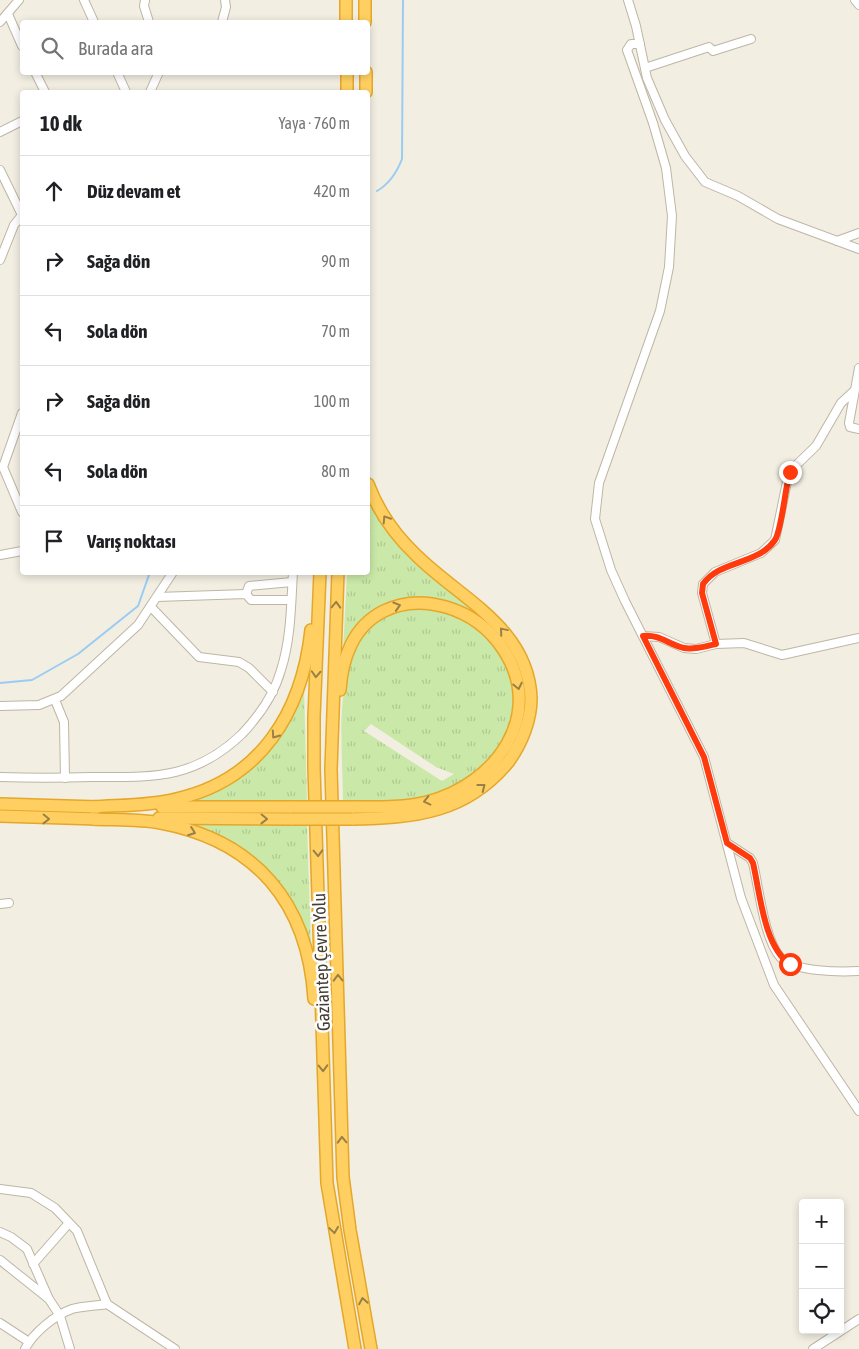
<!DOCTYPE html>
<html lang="tr">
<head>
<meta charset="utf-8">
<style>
	body { margin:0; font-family:"Asap Condensed",sans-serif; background:#f6f6f6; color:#202124 }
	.controls { position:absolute; right:15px; bottom:15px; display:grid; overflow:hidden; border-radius:5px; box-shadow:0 2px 8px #0003 }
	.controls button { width:45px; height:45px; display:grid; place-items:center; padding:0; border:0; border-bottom:1px solid #e0e0e0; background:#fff; color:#202124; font:25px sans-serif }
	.stop { position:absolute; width:15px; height:15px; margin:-11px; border:4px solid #ff3a0d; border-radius:50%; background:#fff }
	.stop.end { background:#ff3a0d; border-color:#fff; box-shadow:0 1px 5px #0008 }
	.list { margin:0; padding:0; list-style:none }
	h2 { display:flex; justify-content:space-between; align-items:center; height:65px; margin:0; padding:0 20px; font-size:21px }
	h2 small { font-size:16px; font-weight:400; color:#757577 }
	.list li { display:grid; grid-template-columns:32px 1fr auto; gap:15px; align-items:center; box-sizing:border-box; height:70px; padding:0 20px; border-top:1px solid #e0e0e0 }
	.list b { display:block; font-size:19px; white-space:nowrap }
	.list em { font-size:16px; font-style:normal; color:#757577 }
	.icon { flex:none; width:28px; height:28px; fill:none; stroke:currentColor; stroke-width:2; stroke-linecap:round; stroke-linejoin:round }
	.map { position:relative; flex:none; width:859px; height:1349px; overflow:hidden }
	.search { position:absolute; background:#fff; box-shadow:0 2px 8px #0003; left:20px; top:20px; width:350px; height:55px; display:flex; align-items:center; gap:12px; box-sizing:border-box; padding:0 18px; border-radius:5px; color:#757577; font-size:19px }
	.panel { position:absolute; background:#fff; box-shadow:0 2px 8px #0003; left:20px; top:90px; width:350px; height:485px; border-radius:5px }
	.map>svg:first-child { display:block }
</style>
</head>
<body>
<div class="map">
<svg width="859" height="1349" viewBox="0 0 859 1349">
	<defs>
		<pattern id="grass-tufts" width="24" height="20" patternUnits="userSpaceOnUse" patternTransform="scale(1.25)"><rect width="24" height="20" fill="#cae9a8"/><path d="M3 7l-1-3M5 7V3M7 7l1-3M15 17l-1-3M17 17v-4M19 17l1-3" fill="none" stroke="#afc991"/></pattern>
	</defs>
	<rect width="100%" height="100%" fill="#f2eee2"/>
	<!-- grass -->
	<g fill="url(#grass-tufts)" fill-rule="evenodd">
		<path d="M368 493 372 505 479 615V619L396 602 343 652 347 573 368 572Z"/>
		<path d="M427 608C441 611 454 614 466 621 538 663 522 754 452 788 419 804 380 803 343 803 343 731 323 610 427 608ZM371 724 436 767 454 774 442 781 364 731Z"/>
		<path d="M304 688 307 802 177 804 219 787 290 718Z"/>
		<path d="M180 824H307L311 946 303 921 276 881Z"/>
	</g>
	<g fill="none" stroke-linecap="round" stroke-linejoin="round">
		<!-- stream -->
		<g stroke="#9accf3" stroke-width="2">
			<path d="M377 191C389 184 397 172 402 159L403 0"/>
			<path d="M0 683 32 680 78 654 138 606 150 572"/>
		</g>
		<defs>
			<g id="minor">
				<path d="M84 0 94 22"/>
				<path d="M145 0 144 6 149 22"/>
				<path d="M628 0 636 26 647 78 665 120 685 156 705 182 738 196 778 219 859 249"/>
				<path d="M855 0 859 5"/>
				<path d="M8 14 22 46"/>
				<path d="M0 22 19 0"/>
				<path d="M222 22 226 7 225 0"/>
				<path d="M640 44H631L627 50 653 123 666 168 672 216 669 267 660 311 599 483 595 519 611 570 625 601 704 757 741 898 774 985 859 1111"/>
				<path d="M645 68 709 47 713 51 751 39"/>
				<path d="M35 72 45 92"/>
				<path d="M117 72 126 92"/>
				<path d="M150 92 159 72"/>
				<path d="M0 132 22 121"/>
				<path d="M0 170 22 215"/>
				<path d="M837 241 859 233"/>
				<path d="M0 260 14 225 22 215"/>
				<path d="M859 368 849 423 850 427 859 429"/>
				<path d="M22 413 3 467 22 512"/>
				<path d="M0 555 22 551"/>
				<path d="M246 594 249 586 292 582"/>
				<path d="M157 597 246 594 251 600H291"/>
				<path d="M151 607 199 657 239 662 249 668 273 692"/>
				<path d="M643 636 659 637 684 648 696 649 716 644 744 643 782 655 859 638"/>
				<path d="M716 644 702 593 703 584 715 572 761 553 775 540 789 472 816 446 841 403 854 391"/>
				<path d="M55 700 64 722 65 778"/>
				<path d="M0 706 39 705 61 696 138 625 173 572"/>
				<path d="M0 777C30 778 61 778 91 777 153 777 194 780 242 734 260 715 274 695 281 670 291 639 291 605 293 572"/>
				<path d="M727 843 750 858 753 863C759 888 764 940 781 958 795 972 840 972 859 971"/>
				<path d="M0 904 9 903"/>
				<path d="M0 1189 31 1193 55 1208 77 1231 107 1304 175 1349"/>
				<path d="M0 1232 11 1237 27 1249 48 1297"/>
				<path d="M0 1260 49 1299 60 1316 70 1349"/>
				<path d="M33 1264 69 1223"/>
				<path d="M0 1323 29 1342"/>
				<path d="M25 1349C33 1333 55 1315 72 1309 83 1306 96 1306 107 1304"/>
				<path d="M813 1349 859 1319"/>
			</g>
			<g id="highway">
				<path d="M346 0V22"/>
				<path d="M365 0V22"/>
				<path d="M347 72V92"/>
				<path d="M366 72V92"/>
				<path d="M320 572 314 717V768L327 1183 355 1349"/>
				<path d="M338 572 331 769 343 1177 350 1230 371 1349"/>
				<path d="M340 690C342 659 353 626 384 611 404 601 425 601 446 607 470 614 489 628 503 649 547 715 495 785 427 802 403 808 376 807 352 807"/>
				<path d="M0 804 98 807"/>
				<path d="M92 807C119 805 149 806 176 799 261 780 302 712 311 630"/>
				<path d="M162 807H292"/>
				<path d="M0 816 98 819"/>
				<path d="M159 818 293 819"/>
				<path d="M93 819C115 820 139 819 161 823 256 841 308 903 314 999"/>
				<path d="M352 819C414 818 467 813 509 761 522 743 531 720 531 698 528 627 459 598 416 555 395 535 378 511 368 484"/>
			</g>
		</defs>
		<!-- minor casing -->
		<use href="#minor" stroke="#beb6a5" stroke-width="10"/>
		<!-- highway casing -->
		<use href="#highway" stroke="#e5a72a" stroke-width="14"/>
		<!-- minor -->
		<use href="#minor" stroke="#fff" stroke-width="8"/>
		<!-- highway -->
		<use href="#highway" stroke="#ffd061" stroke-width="11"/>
		<defs>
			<g id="highway-bridge">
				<path d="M292 807H352"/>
				<path d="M293 819H352"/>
			</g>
		</defs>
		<!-- highway-bridge casing -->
		<use href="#highway-bridge" stroke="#e5a72a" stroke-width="14" stroke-linecap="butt"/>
		<!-- highway-bridge -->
		<use href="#highway-bridge" stroke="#ffd061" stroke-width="11"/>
	</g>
	<!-- one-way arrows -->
	<defs><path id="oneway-chevron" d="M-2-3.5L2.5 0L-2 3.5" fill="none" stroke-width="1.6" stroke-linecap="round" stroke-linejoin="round" transform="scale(1.25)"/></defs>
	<g stroke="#988048">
		<use href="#oneway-chevron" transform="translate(386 519) rotate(-123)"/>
		<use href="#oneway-chevron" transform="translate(336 605) rotate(-88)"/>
		<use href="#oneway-chevron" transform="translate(397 606) rotate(-17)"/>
		<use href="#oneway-chevron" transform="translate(503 631) rotate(-130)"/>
		<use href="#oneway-chevron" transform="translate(316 674) rotate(93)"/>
		<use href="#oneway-chevron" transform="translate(518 686) rotate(78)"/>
		<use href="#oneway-chevron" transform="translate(275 735) rotate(125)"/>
		<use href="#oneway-chevron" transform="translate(482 787) rotate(-38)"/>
		<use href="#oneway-chevron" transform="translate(427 801) rotate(167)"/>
		<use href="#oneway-chevron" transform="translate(46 819) rotate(1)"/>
		<use href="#oneway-chevron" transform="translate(264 819) rotate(1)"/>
		<use href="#oneway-chevron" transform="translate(192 832) rotate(20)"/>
		<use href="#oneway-chevron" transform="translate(318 853) rotate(88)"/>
		<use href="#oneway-chevron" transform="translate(338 978) rotate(-91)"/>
		<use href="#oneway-chevron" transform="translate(323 1068) rotate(89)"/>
		<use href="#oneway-chevron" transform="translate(342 1140) rotate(-92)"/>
		<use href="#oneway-chevron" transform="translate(334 1230) rotate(82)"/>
		<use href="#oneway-chevron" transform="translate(363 1301) rotate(-100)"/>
	</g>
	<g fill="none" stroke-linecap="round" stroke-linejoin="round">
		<!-- route -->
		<path stroke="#ff3a0d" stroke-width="6" d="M790 472C785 488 782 529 775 540 758 565 720 560 703 584L702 593 716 644C706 646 695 650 684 648 669 645 660 634 643 636L704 757 727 843 750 858 753 863C760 893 764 947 790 964"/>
	</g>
	<g text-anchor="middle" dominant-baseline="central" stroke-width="5" stroke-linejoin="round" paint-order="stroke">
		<!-- street labels -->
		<g font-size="18" fill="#443e33" stroke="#fff">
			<text transform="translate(321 962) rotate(-92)">Gaziantep Çevre Yolu</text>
		</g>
	</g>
</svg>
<div class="controls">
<button>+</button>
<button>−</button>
<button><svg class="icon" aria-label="locate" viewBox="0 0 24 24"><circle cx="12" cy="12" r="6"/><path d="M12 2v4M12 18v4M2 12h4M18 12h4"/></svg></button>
</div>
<div class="stop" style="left:790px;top:964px"></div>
<div class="stop end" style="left:790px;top:472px"></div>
<div class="search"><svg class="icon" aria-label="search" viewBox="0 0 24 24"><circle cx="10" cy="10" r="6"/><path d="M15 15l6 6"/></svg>Burada ara</div>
<section class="panel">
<h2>10 dk<small>Yaya · 760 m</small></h2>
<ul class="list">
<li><svg class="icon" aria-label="ahead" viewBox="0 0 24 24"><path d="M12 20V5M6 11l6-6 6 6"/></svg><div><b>Düz devam et</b></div><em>420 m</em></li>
<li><svg class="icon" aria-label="right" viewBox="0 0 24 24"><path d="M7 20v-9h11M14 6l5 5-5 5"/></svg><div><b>Sağa dön</b></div><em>90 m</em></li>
<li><svg class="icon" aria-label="left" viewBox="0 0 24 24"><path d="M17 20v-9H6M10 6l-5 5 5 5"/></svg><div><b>Sola dön</b></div><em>70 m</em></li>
<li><svg class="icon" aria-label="right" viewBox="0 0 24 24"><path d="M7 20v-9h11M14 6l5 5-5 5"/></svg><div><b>Sağa dön</b></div><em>100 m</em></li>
<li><svg class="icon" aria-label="left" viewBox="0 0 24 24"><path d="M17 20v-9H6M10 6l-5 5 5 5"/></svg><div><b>Sola dön</b></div><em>80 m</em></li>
<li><svg class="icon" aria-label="arrive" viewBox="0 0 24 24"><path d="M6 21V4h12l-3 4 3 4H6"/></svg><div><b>Varış noktası</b></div></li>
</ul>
</section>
</div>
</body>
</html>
